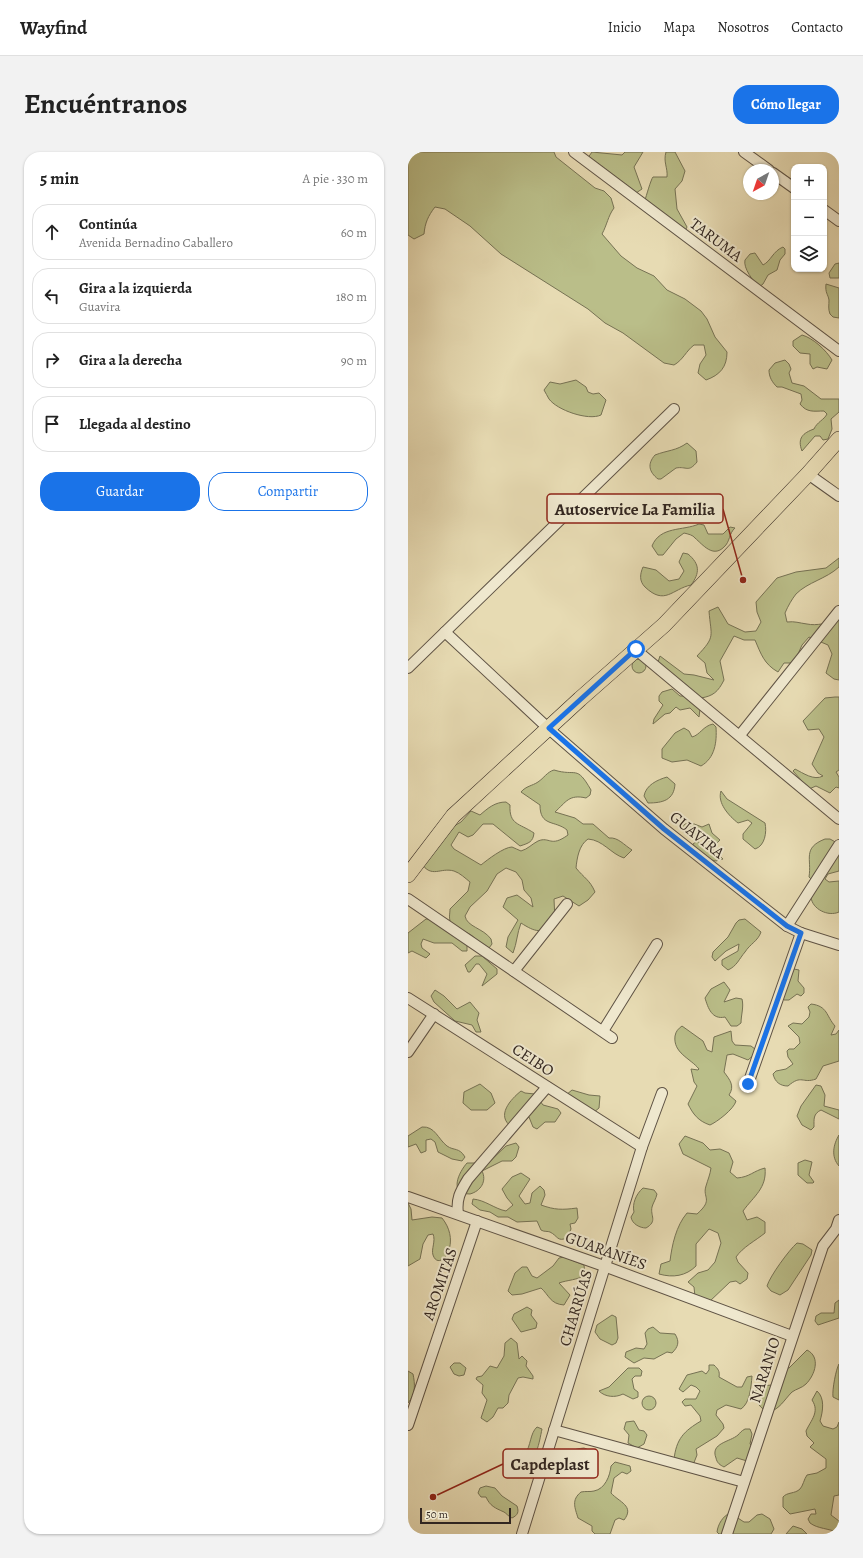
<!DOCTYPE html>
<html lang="es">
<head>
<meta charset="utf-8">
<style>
	body { margin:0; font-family:Alegreya,serif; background:#f2f2f2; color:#222 }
	.controls { position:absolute; right:12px; top:12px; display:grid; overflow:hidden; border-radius:8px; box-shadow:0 1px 3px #0004 }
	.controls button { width:36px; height:36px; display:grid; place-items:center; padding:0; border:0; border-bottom:1px solid #e0e0e0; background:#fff; color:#222; font:20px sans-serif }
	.compass { position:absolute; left:335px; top:12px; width:36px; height:36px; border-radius:50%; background:#fff; box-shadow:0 1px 3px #0004; rotate:220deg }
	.scale { position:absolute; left:12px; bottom:10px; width:91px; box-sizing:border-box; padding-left:4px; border:2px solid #322620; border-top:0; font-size:11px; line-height:14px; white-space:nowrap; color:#322620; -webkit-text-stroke:3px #efe8ce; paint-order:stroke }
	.stop { position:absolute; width:12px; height:12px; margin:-9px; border:3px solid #1a73e8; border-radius:50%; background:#fff }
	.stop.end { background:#1a73e8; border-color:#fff; box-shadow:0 1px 4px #0008 }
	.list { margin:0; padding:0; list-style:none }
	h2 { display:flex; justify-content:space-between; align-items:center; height:52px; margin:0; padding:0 16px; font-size:17px }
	h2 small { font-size:13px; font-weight:400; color:#767676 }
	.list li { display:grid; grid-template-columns:26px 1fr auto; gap:12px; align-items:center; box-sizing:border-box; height:56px; margin:0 8px 8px; padding:0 8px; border:1px solid #e0e0e0; border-radius:16px }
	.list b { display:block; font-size:15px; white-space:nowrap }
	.list p { margin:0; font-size:13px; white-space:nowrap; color:#767676 }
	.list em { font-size:13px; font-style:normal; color:#767676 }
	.actions { display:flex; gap:8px; padding:12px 16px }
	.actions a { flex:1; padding:9px 0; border:1px solid #1a73e8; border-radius:16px; text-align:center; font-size:14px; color:#1a73e8 }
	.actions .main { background:#1a73e8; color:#fff }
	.icon { flex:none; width:22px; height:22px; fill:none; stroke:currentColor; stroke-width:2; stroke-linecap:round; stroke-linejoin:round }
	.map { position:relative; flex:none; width:431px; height:1382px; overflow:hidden; border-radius:16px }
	header { display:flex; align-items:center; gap:24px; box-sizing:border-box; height:56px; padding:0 20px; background:#fff; border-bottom:1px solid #e0e0e0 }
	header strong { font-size:19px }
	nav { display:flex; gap:22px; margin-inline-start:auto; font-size:14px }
	.intro { display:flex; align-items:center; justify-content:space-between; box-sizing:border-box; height:96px; padding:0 24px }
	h1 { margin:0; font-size:28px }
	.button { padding:10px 18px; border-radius:16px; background:#1a73e8; color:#fff; font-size:14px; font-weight:700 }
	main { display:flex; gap:24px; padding:0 24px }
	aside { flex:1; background:#fff; border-radius:16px; box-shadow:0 1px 3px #0004 }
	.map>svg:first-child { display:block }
</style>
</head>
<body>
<header>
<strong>Wayfind</strong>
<nav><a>Inicio</a><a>Mapa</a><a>Nosotros</a><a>Contacto</a></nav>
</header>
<div class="intro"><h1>Encuéntranos</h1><a class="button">Cómo llegar</a></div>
<main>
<aside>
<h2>5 min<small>A pie · 330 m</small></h2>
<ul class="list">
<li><svg class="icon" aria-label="ahead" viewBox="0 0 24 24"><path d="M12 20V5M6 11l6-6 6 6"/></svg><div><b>Continúa</b><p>Avenida Bernadino Caballero</p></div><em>60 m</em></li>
<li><svg class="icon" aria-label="left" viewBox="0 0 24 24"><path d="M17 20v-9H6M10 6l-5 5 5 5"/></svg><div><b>Gira a la izquierda</b><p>Guavira</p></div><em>180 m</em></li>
<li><svg class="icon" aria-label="right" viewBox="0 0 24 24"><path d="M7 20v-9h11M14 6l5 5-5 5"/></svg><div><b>Gira a la derecha</b></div><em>90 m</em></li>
<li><svg class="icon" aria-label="arrive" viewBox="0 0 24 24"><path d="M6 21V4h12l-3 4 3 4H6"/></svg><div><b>Llegada al destino</b></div></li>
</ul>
<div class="actions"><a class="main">Guardar</a><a>Compartir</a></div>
</aside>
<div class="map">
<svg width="431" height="1382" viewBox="0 0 431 1382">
	<rect width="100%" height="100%" fill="#e7dbb3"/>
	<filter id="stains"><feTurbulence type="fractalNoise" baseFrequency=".005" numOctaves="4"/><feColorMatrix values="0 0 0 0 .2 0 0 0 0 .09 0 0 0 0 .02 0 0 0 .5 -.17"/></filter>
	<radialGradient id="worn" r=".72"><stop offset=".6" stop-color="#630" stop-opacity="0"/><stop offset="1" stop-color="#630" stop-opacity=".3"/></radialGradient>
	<!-- green -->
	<g fill="#babe89" stroke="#767254">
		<path d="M0 0H146L148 5 187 36 196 39 203 46 206 56C200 64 199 73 194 82L213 104 229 116 246 124 259 138 277 147 293 159 299 167 307 185 319 200C319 215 312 223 298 228L290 221 292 212 298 203 296 193H286C278 199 275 208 266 213L256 211 215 181 197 171 180 157 93 102 62 74 37 57 27 55C20 64 17 71 16 82L6 87 0 83Z"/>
		<path d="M184 0 214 3 217 0H235L226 15 234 37 225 43 179 7Z"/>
		<path d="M258 0H267L277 19 274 29 267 37 269 57 279 75 277 79 237 48C238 45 243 27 245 25H259C260 16 255 10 258 0Z"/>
		<path d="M375 95 377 97V102L372 108 369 118 360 123 355 132 351 135C345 129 335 116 337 108L342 102 347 101 355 113C363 109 365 99 375 95Z"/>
		<path d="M431 111V126H422L421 121 427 112Z"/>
		<path d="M418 132 431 136V166L425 165 422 162C420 157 421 153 421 148 420 142 417 141 418 132Z"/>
		<path d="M394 183C405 186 418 198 424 208L419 217 409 215 405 217 402 212V202L392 201 385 194V189Z"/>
		<path d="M377 208 381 212 383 217 381 221 384 231 396 234 413 247H431V260L423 267 424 277 420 287 415 288 412 284H407L394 299C389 286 395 281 406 277 409 270 416 268 419 262L416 259C406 259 399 261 392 252L394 248 393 242 374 235H369C364 230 361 225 361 218L367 211Z"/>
		<path d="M168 228 178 235 180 240 185 242 191 241 198 248 193 263C180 269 149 258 141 247 139 244 138 241 136 238L142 230 152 232Z"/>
		<path d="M279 291 288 299 289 310C280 321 279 314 268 316L253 327H250C241 320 239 312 247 303 260 298 268 299 279 291Z"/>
		<path d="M291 372 296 373 300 382H315L322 375 327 376C321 381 322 390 316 395 305 406 295 393 287 386 285 383 280 382 276 381L268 387 255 403H250L244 394C252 374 275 379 291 372Z"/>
		<path d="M275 401 280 402C292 412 292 421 283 433 264 437 257 454 237 435 231 429 232 422 235 415L248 418 261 429 271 427 276 419 271 410Z"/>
		<path d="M431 406V415C418 427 400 430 388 442 384 447 380 454 377 461L379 470C387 469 391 471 399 472 408 474 421 471 431 468V528L426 527 418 521 424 502 420 493 401 485 394 493 386 511H376L370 520C356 512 353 502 347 488H336L326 484 312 509 316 528C310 540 305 544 293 546L277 532 249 513 252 504 276 522 286 523 306 528 299 521 297 511 289 504C308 484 303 485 301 459L310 455 320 472 337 480 348 479 353 470 349 460 348 450 369 426 388 420 418 416Z"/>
		<circle cx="231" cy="514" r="7"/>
		<path d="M264 537 272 544H277L292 557 291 565 282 556 272 558 268 555 262 561 257 562 245 572 246 567 255 553 251 549V544L254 540Z"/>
		<path d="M427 545H431V618L428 620 431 625V636L428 635 422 641 408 634 401 637 385 619 387 617C395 621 406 629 415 624L410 621 404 612 416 585 411 577 400 578 395 569 417 546Z"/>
		<path d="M305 572 308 575C309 590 307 606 293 614L279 608 264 610 254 606V597L267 581 276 576 281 579 284 585C292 583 295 574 305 572Z"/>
		<path d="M146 618C169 625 168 612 183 638L182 643 178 646C161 642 158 650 147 660L167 666 175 672H185L201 686C210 685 216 693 224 698L216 706C203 702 195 688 180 687 171 693 169 706 168 716 176 726 182 728 187 740L180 748 171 754 155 744 146 747 147 769C135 783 127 780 113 771 109 781 109 791 105 801L98 795 100 785 110 768 95 755 99 746 109 743 125 755 123 746 116 738 114 728 108 720 98 716 89 722 79 739 62 755 57 764C59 775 75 776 83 787L84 792 81 796C73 794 70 788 63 783 57 779 49 778 44 772 40 768 42 762 42 757L60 739 62 730C57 726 52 721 46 719 32 715 24 727 13 711L39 678 53 670 63 659 72 663C80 656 87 650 98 650L102 653C101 673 111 671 126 681 125 690 121 691 112 694L85 672H75L65 683 60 685 51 680 43 693 46 697 73 713C79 708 96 695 104 695 107 696 110 698 113 699 120 697 124 692 130 689 142 684 142 696 160 683L159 678C147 668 132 675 132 653L113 640C118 634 124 634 130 630 136 626 139 620 146 618Z"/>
		<path d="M259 625 267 632C266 648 255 651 240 651L236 644C238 633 249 628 259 625Z"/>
		<path d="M313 639 319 647 357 671C359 680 357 694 347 697L335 687V682L344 671 340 668 330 671C321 664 309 651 313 639Z"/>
		<path d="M281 670 294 675 301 672 304 681 312 688 306 694C297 684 289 683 276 681L274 674Z"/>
		<path d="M417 687H422L431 692V719L420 722 417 727 421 730 431 729V760C420 765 404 757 403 745 402 740 404 734 405 729L401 725C404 707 394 696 417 687Z"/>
		<path d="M289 689 302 698H306L315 707 308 709 299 707 296 702 285 696V692Z"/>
		<path d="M18 767H23L59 792V799H54L44 791H26L15 787 13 792 14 796 22 802 18 806 4 799 0 801V781Z"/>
		<path d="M337 767 353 780C350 789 342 792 337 800 331 807 329 814 320 818L314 813V808L330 799 331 792 318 799 307 809 304 805 305 800 320 785 328 771 331 768Z"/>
		<path d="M67 804H74L89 817V822L74 834 79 822 71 812H68L62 820H60L57 813Z"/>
		<path d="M386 817 391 818 390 829 396 836V841L393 844 389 842 381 848H376L373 844Z"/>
		<path d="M316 830 322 838 316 850 328 846 334 847C336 855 333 863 333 871L329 874H323L317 865C304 868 300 856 297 846L303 837Z"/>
		<path d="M27 838 36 844 49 857 62 850 71 861 69 868 73 880H68L64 873 47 869 26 850 23 844Z"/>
		<path d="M403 852C420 854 418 864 427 874L423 883 428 882 431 878V909L415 914 408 927C394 932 394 922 380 934 372 934 367 930 365 922L368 919 378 917 385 912 380 905 379 899 381 897H386L392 891 391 885 380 874 385 871 394 872 401 865 402 860 400 855Z"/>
		<path d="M274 874 295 889 299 898 304 900 306 885 323 879 324 889 327 893 343 894 347 897V902L340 908 325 902 319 903 316 920C322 928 327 934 321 943L328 949C326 957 309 970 302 973 290 969 285 962 280 952L289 934 286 930 283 917 290 918 291 917C282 906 265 901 267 884 268 879 270 877 274 874Z"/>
		<path d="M72 932 83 941 87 951 79 958H63L55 951 56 940Z"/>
		<path d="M408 933 413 934 417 943 416 954 431 958V967L413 958C405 962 406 967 406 975L403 978 394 973 389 964 393 954Z"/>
		<path d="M164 938 181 943 192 944 191 956 185 961 158 943Z"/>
		<path d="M113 939 117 941 127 942 135 953 150 957 153 961 147 970H137L129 977 125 975 121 965 113 972 104 975C87 964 103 947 113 939Z"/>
		<path d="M14 975C27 974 30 987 39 994 46 999 51 995 57 1005L54 1009 44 1007 30 1000 27 990 23 987 18 988V999L13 1001 8 992 0 995V984Z"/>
		<path d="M431 983V1014C423 1005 425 993 431 983Z"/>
		<path d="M277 984 295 991 302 998 312 997 321 1001 325 1010 322 1020 329 1026C342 1025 345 1019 357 1016 359 1036 346 1044 335 1059L339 1068 349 1065 357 1070V1081C347 1089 335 1095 328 1105L330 1110 340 1121 339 1127 332 1132 328 1129 322 1130 301 1150 287 1145 286 1135 280 1130 290 1121 300 1118 307 1110 313 1091 310 1081 301 1077 288 1092V1114C278 1124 265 1126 251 1122L253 1112 262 1109C264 1093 268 1074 279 1061L289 1062C306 1047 294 1046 298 1034 300 1027 302 1023 303 1016L275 1002 271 992Z"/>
		<path d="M108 991 111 995 108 1005 104 1009H94L74 1019C79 1029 73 1039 62 1042 40 1042 51 1020 59 1011H80L98 994Z"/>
		<path d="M397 1008 404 1010 401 1023 406 1030 405 1031H399L390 1023V1011Z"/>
		<path d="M113 1021 122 1027 111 1044 117 1052 122 1051 124 1041 132 1034 136 1038 137 1043 133 1053C147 1058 154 1058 169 1056L170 1066 167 1071 162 1072 163 1077 159 1086C149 1090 150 1084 142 1080 140 1079 136 1080 133 1078L129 1069 109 1070 100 1065H90L82 1060 72 1058 64 1052 65 1047C77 1048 87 1057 98 1059L105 1053 99 1046 94 1037 104 1025Z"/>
		<path d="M235 1036 246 1038 249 1042C248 1047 245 1051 244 1055 242 1064 250 1069 238 1076 232 1076 224 1072 223 1065L226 1060C224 1052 228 1042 235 1036Z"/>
		<path d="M0 1051 3 1057 4 1068 24 1065 34 1066C55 1092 31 1121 25 1103 23 1097 28 1089 25 1082L20 1083 15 1092 12 1107 0 1114Z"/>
		<path d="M389 1091 395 1092 404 1098 403 1103 380 1138 372 1143 363 1139 359 1134C362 1124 381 1098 389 1091Z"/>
		<path d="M156 1105 176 1113 177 1123C170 1128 159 1128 151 1131L162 1143 156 1153C142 1152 141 1143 133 1136L114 1142 104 1143 100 1139 107 1121 114 1115H119L124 1124 129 1126 145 1114 151 1106Z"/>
		<path d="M431 1148V1166L410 1173 407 1169 408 1164 413 1161H426L427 1151Z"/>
		<path d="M119 1155 124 1158 123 1163 129 1171 128 1176 113 1180 104 1167 106 1162Z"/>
		<path d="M204 1163 208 1165 210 1186 208 1191 204 1193 192 1187 187 1180 189 1173Z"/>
		<path d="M245 1175 252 1181 267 1182C272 1190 270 1195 264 1201L259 1200 246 1207 236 1206 226 1211 217 1205 218 1200 228 1196 236 1197 239 1192 237 1181 240 1177Z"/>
		<path d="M103 1186 109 1191 111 1207 114 1204 119 1209 118 1214 125 1224V1227L115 1225 110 1226 101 1243 100 1251 95 1256H90L85 1265 79 1270 73 1266 79 1248 74 1241 75 1233 68 1227 69 1225 74 1224 82 1214 89 1216 96 1204 97 1191Z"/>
		<path d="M399 1198C413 1205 407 1223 398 1232 394 1236 388 1237 384 1240 376 1248 372 1257 361 1260 352 1257 348 1250 346 1240L353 1234 364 1233 376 1216H381Z"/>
		<path d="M46 1211H52L58 1216 56 1223 51 1224 46 1222 42 1215Z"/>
		<path d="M431 1212V1248L425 1245C424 1238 428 1217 431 1212Z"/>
		<path d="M301 1213H306C310 1217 312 1219 311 1225L329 1235H334L339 1225 344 1224C343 1235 342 1251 333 1257L318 1253 309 1258 308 1263 315 1272 316 1276 309 1284 288 1297 289 1303 285 1313 266 1308C268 1287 276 1279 293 1269L292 1264 283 1253 277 1254 274 1250 277 1247H288L292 1239 288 1235 283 1233 275 1240 271 1237 279 1223 294 1219 298 1222 301 1218Z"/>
		<path d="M220 1216H231L234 1219 233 1224H227L224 1227 226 1237 230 1240V1245L225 1247 215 1242C207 1246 197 1245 191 1239L201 1235Z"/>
		<path d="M0 1219 5 1222C7 1232 8 1242 0 1251Z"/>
		<path d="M409 1239C417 1246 415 1259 412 1269L415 1274 425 1277 429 1275 431 1270V1343L426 1344 423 1363 431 1369V1381C420 1376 410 1377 402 1371L400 1367 403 1362H408L407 1357 382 1362 375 1355V1345C379 1340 387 1342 392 1337 395 1334 396 1327 399 1323L409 1321 418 1316V1307L402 1295 406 1291 399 1284 398 1279C403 1268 412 1260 404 1248Z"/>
		<circle cx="241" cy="1251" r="7"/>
		<path d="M226 1269 231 1278 236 1279 239 1283 236 1292 229 1296 220 1291 221 1283 216 1277 218 1270Z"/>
		<path d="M129 1275 134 1277C131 1291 129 1309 114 1315L104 1313C108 1309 114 1306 117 1302 123 1294 122 1281 129 1275Z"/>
		<path d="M337 1277H342L344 1282 342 1292 346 1296 339 1309 329 1306 316 1315C312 1313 309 1311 308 1306 302 1291 322 1290 330 1283 332 1281 333 1279 337 1277Z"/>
		<path d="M176 1296 181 1298 179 1308 169 1309 159 1314 155 1310C156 1299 167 1297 176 1296Z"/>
		<path d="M207 1310 222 1314 223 1319 219 1322 214 1320 206 1326 203 1341C211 1350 227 1354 216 1368L211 1366 207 1368 202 1382H187L184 1379V1374L170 1366C167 1356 163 1348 173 1340 178 1339 182 1340 186 1339 197 1337 202 1324 203 1314Z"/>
		<path d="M78 1334 87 1336 94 1344 109 1354C111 1360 110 1363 104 1366 101 1365 98 1361 96 1360 87 1356 82 1354 78 1345H73L70 1341 72 1336Z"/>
		<path d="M322 1361 336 1370H341L349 1363 354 1362 362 1367 366 1377 363 1382H311L309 1380C310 1372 315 1364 322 1361Z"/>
		<path d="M385 1374 394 1377 399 1382H378Z"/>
	</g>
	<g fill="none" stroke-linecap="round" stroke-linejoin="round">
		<defs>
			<g id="minor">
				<path d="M166 0 431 199"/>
				<path d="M336 0 361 18"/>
				<path d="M365 21 386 36"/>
				<path d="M416 58 431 69"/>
				<path d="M400 322 431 344"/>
				<path d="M37 480 141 577 256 677 379 774 393 781 431 793"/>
				<path d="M227 497 431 667"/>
				<path d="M0 516 266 257"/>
				<path d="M332 583 431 459"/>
				<path d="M0 747 204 886"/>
				<path d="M379 774 431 693"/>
				<path d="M106 819 159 752"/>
				<path d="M0 846 234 995"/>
				<path d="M195 879 249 792"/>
				<path d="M0 900 26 862"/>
				<path d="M340 932 393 781"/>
				<path d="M0 1045 196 1114 384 1184"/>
				<path d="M50 1062C48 1047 52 1040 60 1027L139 935"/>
				<path d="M0 1273 69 1069"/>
				<path d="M146 1278 336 1330"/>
				<path d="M114 1382 234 995 254 941"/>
				<path d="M319 1382 415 1094 428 1077 431 1068"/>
			</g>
			<path id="primary" d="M0 723 45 664 172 547 256 473 400 322 431 287"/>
		</defs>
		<!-- minor casing -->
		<use href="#minor" stroke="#5f5345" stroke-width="12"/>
		<!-- primary casing -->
		<use href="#primary" stroke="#322620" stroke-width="16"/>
		<!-- minor -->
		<use href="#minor" stroke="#efe8ce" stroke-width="10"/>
		<!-- primary -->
		<use href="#primary" stroke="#e7dbb3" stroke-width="15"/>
	</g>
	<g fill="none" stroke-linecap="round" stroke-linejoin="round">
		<!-- route -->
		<path stroke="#1a73e8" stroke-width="5" d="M228 497 141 576 256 677 379 774 393 781 340 932"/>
	</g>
	<g text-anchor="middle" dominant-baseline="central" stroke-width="4" stroke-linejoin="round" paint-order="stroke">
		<!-- street labels -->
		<g font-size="16" fill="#322620" stroke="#efe8ce">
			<text transform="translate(308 88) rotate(37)">TARUMA</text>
			<text transform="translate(289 683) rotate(39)">GUAVIRA</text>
			<text transform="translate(125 908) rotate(33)">CEIBO</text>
			<text transform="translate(198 1099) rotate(20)">GUARANÍES</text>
			<text transform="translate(32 1132) rotate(-71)">AROMITAS</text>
			<text transform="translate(168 1156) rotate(-73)">CHARRÚAS</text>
			<text transform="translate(357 1218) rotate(-72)">NARANIO</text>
		</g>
	</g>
	<!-- callouts -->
	<path fill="none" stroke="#8f2418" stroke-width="1.5" d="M335 428L315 357M25 1345L95 1312"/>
	<g fill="#8f2418" stroke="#efe8ce" stroke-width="1.5">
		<circle cx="335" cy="428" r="4"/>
		<circle cx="25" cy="1345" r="4"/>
	</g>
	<g fill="#efe8ce" stroke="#8f2418" stroke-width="1.5">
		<rect x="139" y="342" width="176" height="29" rx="4"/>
		<rect x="95" y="1297" width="95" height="29" rx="4"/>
	</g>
	<g font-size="17" text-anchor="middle" font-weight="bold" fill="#322620">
		<text x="227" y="363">Autoservice La Familia</text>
		<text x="142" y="1318">Capdeplast</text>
	</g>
	<rect width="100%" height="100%" filter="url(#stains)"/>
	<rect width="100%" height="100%" fill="url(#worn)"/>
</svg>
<div class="controls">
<button>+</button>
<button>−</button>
<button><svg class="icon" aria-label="layers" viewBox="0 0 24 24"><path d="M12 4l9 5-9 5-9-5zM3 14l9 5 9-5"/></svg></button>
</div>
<svg class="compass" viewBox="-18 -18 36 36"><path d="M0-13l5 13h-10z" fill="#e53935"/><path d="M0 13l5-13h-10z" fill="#767676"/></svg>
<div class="scale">50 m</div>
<div class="stop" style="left:228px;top:497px"></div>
<div class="stop end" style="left:340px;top:932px"></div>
</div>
</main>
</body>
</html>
